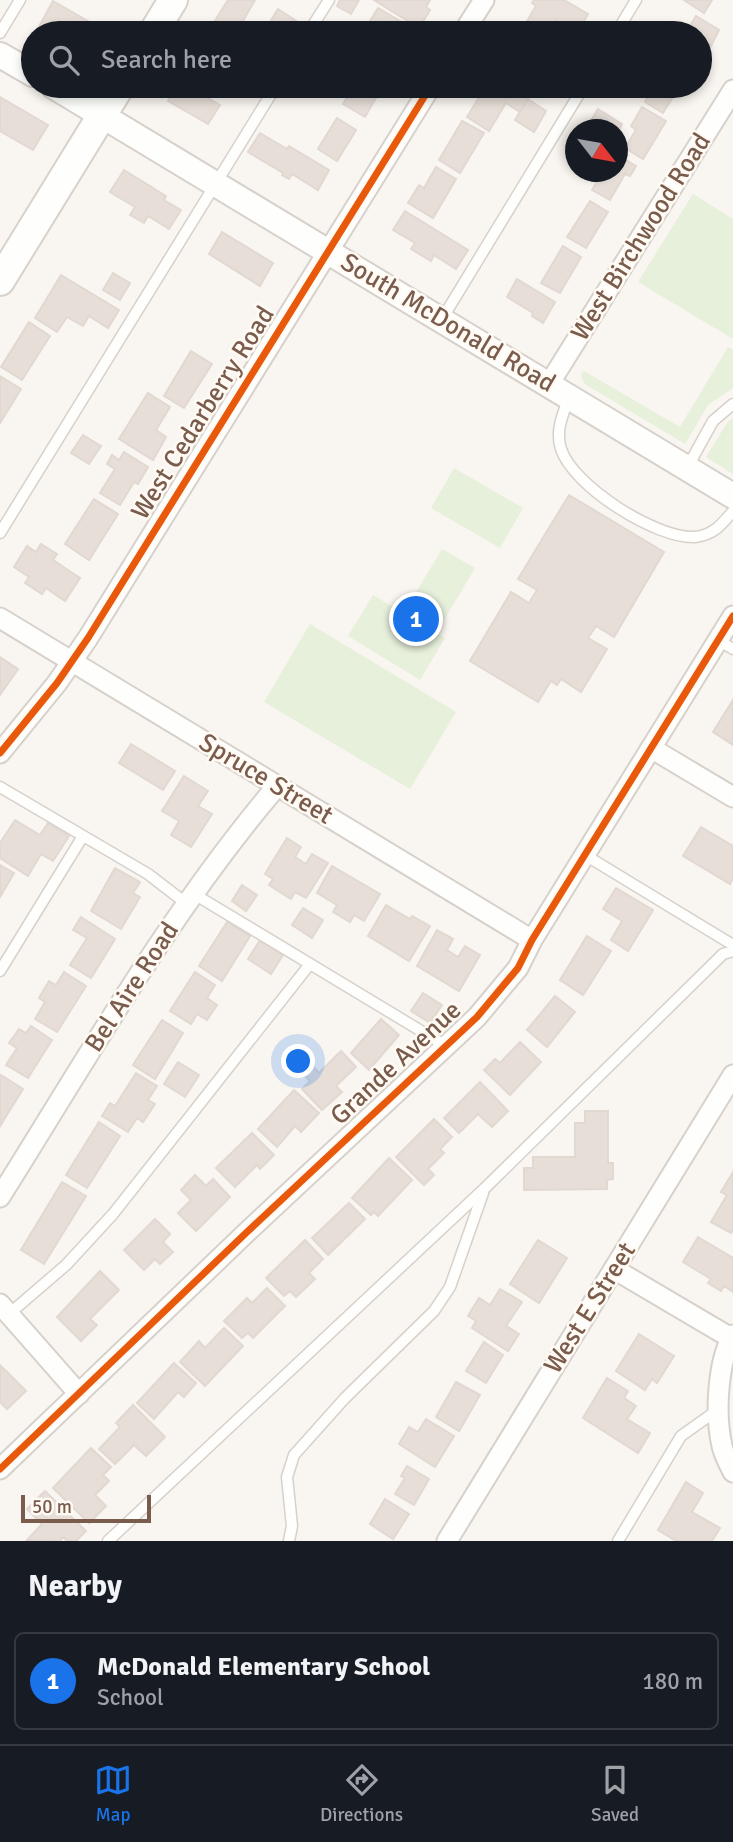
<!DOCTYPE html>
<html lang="en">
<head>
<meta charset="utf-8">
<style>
	body { margin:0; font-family:Signika,sans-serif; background:#242831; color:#f1f3f6 }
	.compass { position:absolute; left:565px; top:119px; width:63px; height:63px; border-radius:50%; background:#171b24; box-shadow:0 4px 10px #0003; rotate:121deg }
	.scale { position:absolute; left:21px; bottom:18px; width:130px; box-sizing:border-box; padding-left:7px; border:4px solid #7a5c4d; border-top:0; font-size:19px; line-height:24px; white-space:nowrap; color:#7a5c4d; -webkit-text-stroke:5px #fffaf3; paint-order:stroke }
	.you { position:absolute; left:299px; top:1062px; width:24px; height:24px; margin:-18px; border:5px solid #fff; border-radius:50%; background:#1a73e8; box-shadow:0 0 0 10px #1a73e833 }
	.badge { display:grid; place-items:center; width:46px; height:46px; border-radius:50%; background:#1a73e8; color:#fff; font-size:23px; font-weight:700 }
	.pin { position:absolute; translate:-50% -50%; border:4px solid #fff; box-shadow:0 2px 7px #0006 }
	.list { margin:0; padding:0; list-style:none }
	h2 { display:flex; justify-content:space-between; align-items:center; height:91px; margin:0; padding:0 28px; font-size:30px }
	h2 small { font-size:23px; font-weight:400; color:#9ea1a6 }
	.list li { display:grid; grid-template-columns:46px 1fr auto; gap:21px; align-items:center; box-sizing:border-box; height:98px; margin:0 14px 14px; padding:0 14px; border:2px solid #363941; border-radius:10px }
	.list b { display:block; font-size:26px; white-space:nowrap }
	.list p { margin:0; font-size:23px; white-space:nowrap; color:#9ea1a6 }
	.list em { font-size:23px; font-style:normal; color:#9ea1a6 }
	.icon { flex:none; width:38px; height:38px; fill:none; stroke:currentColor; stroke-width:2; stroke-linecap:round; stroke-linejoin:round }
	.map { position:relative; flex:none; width:733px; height:1541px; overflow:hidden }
	.search { position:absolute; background:#171b24; box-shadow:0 4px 10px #0003; left:21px; right:21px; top:21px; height:77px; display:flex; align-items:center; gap:18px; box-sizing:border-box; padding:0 24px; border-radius:38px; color:#9ea1a6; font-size:26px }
	.sheet { height:203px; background:#171b24 }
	nav { display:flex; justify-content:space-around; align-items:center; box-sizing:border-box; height:98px; border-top:2px solid #363941; background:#171b24; font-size:19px; color:#9ea1a6 }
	nav a { display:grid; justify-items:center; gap:4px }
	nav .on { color:#1a73e8 }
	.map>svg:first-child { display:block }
</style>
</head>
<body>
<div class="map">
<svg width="733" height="1541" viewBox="0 0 733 1541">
	<rect width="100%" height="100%" fill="#f9f5f0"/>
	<!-- green -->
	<g fill="#e7f0db">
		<path d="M693 194 733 219V339L638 282Z"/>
		<path d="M728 347 733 350V388L708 405 685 444 588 386 584 383 581 375 584 371 680 427Z"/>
		<path d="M733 418V474L706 457 727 423Z"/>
		<path d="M454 468 523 508 500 548 431 508Z"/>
		<path d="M442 549 475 568 444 620 411 601Z"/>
		<path d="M373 595 445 638 420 680 348 636Z"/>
		<path d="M310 624 456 712 410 789 264 702Z"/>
	</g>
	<!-- building -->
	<g fill="#e6ded7" stroke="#e2d8d2" stroke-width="2">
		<path d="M228 0H255L236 33H229L213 24Z"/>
		<path d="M340 0H359L351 14 337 6Z"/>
		<path d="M374 0H430L426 7 430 10 419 28Z"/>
		<path d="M534 0H564L588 14 577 33 555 20 547 33H532L523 28 536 6 532 3Z"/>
		<path d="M684 0H712L704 13Z"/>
		<path d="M53 1 100 28 97 33 36 32Z"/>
		<path d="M378 8 417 31 416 33H381L383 29 370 21Z"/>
		<path d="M278 9 298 22 291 33H277L267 27Z"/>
		<path d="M696 16 719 30 700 68V33H686Z"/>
		<path d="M177 86H187L220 105 208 124 168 101Z"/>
		<path d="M354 86H383L365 117 343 104Z"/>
		<path d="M481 86H506L528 99 520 112 506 103 489 131 467 117 481 94 477 92Z"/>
		<path d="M654 86H680L663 113 645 102Z"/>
		<path d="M0 97 48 125 33 150 0 131Z"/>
		<path d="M528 99 546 111 534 132 515 120Z"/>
		<path d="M642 107 666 121 643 159 625 148 636 130 631 126Z"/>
		<path d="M598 109 622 124 618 132V130H591L587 127Z"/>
		<path d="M337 118 356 130 337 161 318 149Z"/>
		<path d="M462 121 484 133 460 173 439 160Z"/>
		<path d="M260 133 287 149 289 146 329 170 318 190 292 174 289 179 282 175 283 173 248 152Z"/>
		<path d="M618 155 636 166 630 176 625 174 610 200 592 190 603 172H618Z"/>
		<path d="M436 167 456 179 433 218 408 203 419 185 424 188Z"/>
		<path d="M124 170 166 196 164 200 181 210 169 229 148 216 144 223 130 215 135 207 110 192Z"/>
		<path d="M590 201 608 212 586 248 567 237Z"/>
		<path d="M405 211 468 250 456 269 434 255 431 261 411 249 415 243 393 230Z"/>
		<path d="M222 232 273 263 260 286 209 254Z"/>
		<path d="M563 246 581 257 560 293 541 283Z"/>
		<path d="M113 273 130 283 120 300 103 290Z"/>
		<path d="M61 275 119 310 108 328 89 316 83 326 67 317 57 332 35 318Z"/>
		<path d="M517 279 555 302 543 323 532 316 533 313 507 297Z"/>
		<path d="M29 322 50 336 22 380 1 367Z"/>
		<path d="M191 351 212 364 184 408 164 396Z"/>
		<path d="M0 376 21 389 0 423Z"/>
		<path d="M148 393 170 407 156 430 166 437 153 460 119 439Z"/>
		<path d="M83 435 101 446 89 464 71 453Z"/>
		<path d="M124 452 148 467 138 484 134 482 120 505 100 493 115 469 107 464 112 455 119 460Z"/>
		<path d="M569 495 664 552 614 637 596 626 588 638 607 649 581 692 561 679 557 685 551 681 538 702 470 661 511 592 529 603 537 590 518 579Z"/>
		<path d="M94 499 118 514 89 560 65 544Z"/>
		<path d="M41 544 57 554 53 560 80 578 65 601 46 588 42 594 25 583 29 577 14 567 27 546 36 552Z"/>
		<path d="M0 657 18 669 0 695Z"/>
		<path d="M733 700V745L713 732Z"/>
		<path d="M131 744 175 771 163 790 119 763Z"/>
		<path d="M184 776 208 791 198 806 212 814 191 847 171 835 179 821 162 811Z"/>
		<path d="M15 820 40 835 48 823 69 836 53 861 41 854 28 876 0 858V843Z"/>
		<path d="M701 827 733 846V878L730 884 683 856Z"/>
		<path d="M287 838 301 847 295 857 306 864 312 854 328 863 306 898 295 892 291 899 269 885 273 879 265 874Z"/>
		<path d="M0 865 14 873 0 897Z"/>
		<path d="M332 866 380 894 364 921 354 915 350 922 333 912 337 905 317 893Z"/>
		<path d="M115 868 140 882 133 893 140 897 121 929 91 911Z"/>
		<path d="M242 885 257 895 246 911 232 901Z"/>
		<path d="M616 888 653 910 628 951 611 940 622 921 603 909Z"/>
		<path d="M386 905 410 919 412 916 430 926 409 961 368 936Z"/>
		<path d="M303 908 323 920 312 938 292 925Z"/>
		<path d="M81 917 115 939 91 978 70 965 87 938 73 930Z"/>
		<path d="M227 922 250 936 222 981 199 966Z"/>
		<path d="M437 930 453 939 447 950 458 957 465 946 480 955 459 991 417 966Z"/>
		<path d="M587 936 611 951 583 995 560 980Z"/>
		<path d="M260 940 283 955 271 974 248 959Z"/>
		<path d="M64 972 86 986 57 1032 35 1019 45 1002 39 998 49 981 56 985Z"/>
		<path d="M195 972 215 985 207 998 217 1005 207 1020 197 1014 191 1024 170 1011Z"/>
		<path d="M423 993 442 1005 430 1023 411 1011Z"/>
		<path d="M555 996 575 1012 547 1047 527 1030Z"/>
		<path d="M381 1019 399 1035 369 1070 351 1053Z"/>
		<path d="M162 1020 183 1033 155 1079 133 1065Z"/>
		<path d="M31 1026 52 1040 28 1078 6 1065 17 1048 9 1043 19 1029 26 1033Z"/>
		<path d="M520 1042 541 1062 510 1095 484 1070 495 1059 500 1063Z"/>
		<path d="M341 1051 356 1067 336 1086 342 1092 322 1110 302 1089 310 1081 304 1075 313 1066 319 1073Z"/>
		<path d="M178 1062 199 1075 185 1097 164 1084Z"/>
		<path d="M136 1073 157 1086 148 1100 155 1104 143 1122 137 1118 128 1132 102 1116 110 1103 115 1106Z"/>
		<path d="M1 1075 23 1089 0 1126V1076Z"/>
		<path d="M480 1082 508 1111 492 1127 478 1114 459 1133 444 1118Z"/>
		<path d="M294 1090 319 1113 301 1132 295 1126 277 1147 258 1129Z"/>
		<path d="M585 1111H608V1163H613V1179L607 1180V1189L524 1190V1168H533V1157H575V1123H585Z"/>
		<path d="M434 1119 452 1137 440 1149 444 1153 428 1169 434 1175 424 1185 396 1157Z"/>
		<path d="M99 1122 120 1136 87 1188 66 1175Z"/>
		<path d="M252 1133 274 1155 260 1169 257 1165 235 1187 216 1168Z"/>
		<path d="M389 1158 412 1180 378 1216 374 1212 371 1215 352 1198Z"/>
		<path d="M733 1172V1230L731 1233 711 1222 727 1195 721 1192Z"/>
		<path d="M195 1175 206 1186 213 1179 230 1197 196 1231 178 1213 191 1200 181 1190Z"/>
		<path d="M62 1182 86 1196 44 1264 21 1250Z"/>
		<path d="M349 1203 365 1219 328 1255 312 1238Z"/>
		<path d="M155 1219 170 1234 163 1242 173 1252 160 1264 155 1259 144 1270 124 1250Z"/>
		<path d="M698 1237 733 1258V1292L724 1286 721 1291 708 1283 711 1279 683 1262Z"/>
		<path d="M305 1240 323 1259 309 1273 315 1279 296 1297 290 1291 284 1296 266 1278Z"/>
		<path d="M538 1240 567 1258 539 1303 510 1284Z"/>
		<path d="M100 1271 119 1290 90 1319 97 1325 81 1341 57 1317Z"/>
		<path d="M267 1288 285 1306 253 1338 248 1333 242 1338 224 1321 247 1298 252 1303Z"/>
		<path d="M500 1289 522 1302 506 1326 519 1334 508 1351 472 1328 476 1321 468 1316 479 1298 490 1305Z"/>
		<path d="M224 1328 243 1346 205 1386 180 1362 199 1341 205 1348Z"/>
		<path d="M639 1334 674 1356 657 1383 652 1379 645 1390 616 1371Z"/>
		<path d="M484 1342 503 1355 486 1383 466 1371Z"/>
		<path d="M174 1363 196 1383 184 1397 178 1392 154 1419 137 1403Z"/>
		<path d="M0 1365 26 1391 7 1409 0 1402Z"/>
		<path d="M607 1378 628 1391 624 1398 636 1406 627 1419 650 1433 638 1453 583 1418Z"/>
		<path d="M456 1382 480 1395 459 1431 436 1417Z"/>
		<path d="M133 1405 165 1437 146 1456 134 1445 115 1464 99 1449 120 1427 116 1423Z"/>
		<path d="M426 1419 454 1436 435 1467 399 1444 409 1427 418 1432Z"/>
		<path d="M91 1448 111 1467 103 1475 109 1481 95 1495 106 1506 89 1523 53 1488Z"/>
		<path d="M407 1466 429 1479 414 1505 395 1494 405 1478 401 1476Z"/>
		<path d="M686 1482 703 1493 692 1512 720 1528 712 1541H676L658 1530Z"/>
		<path d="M45 1491 86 1531 76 1541H67L63 1537 60 1541 27 1540 42 1524 27 1509Z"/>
		<path d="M385 1499 409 1514 393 1539 370 1524Z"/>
	</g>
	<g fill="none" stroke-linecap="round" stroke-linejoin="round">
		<defs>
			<g id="service">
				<path d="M0 33 20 0"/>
				<path d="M308 33 329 0"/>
				<path d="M616 33 636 0"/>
				<path d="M442 319 584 86"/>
				<path d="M569 397C563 414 555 431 561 449 573 486 656 539 695 537 714 535 722 524 733 511"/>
				<path d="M687 468 713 421 733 404"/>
				<path d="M0 533 276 86"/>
				<path d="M718 640 733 649"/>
				<path d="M0 787 148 874 187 904"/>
				<path d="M585 855 733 945"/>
				<path d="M194 894 446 1046"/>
				<path d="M0 971 83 836"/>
				<path d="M9 1314 66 1265 113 1214 310 964"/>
				<path d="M108 1541 484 1189 723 954 733 951"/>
				<path d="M289 1541 292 1526 287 1477 294 1455 345 1398 434 1311 450 1287 483 1193"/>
				<path d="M618 1541 681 1436 719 1409"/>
			</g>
			<g id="minor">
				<path d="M463 33 484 0"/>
				<path d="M549 384 733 90"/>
				<path d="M0 618 532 940"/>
				<path d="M651 748 733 797"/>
				<path d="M0 753 57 683 88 638 431 86"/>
				<path d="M0 1197C88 1057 170 912 277 786"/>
				<path d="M614 1269 731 1338"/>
				<path d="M0 1304 79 1394"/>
				<path d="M733 1335C717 1363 715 1415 722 1446 724 1455 729 1464 733 1472"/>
				<path d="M0 1469 247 1232 477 1017 518 968 532 940 733 616"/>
				<path d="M447 1541 733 1075"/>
			</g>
			<g id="tertiary">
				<path d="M0 55 33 74"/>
				<path d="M53 86 733 496"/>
			</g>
			<g id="secondary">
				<path d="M153 33 173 0"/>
				<path d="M0 281 120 86"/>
			</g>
		</defs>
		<!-- service casing -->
		<use href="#service" stroke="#d7d1cb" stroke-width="13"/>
		<!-- minor casing -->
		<use href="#minor" stroke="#d7d1cb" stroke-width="23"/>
		<!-- tertiary casing -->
		<use href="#tertiary" stroke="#d7d1cb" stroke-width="28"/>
		<!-- secondary casing -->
		<use href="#secondary" stroke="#d9d2cb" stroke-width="32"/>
		<!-- service -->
		<use href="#service" stroke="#fefefd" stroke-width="10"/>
		<!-- minor -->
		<use href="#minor" stroke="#fefefd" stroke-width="19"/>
		<!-- tertiary -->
		<use href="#tertiary" stroke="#fefefd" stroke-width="24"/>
		<!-- secondary -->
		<use href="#secondary" stroke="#fefefd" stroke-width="28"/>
		<defs>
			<g id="cycleway">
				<path d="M0 753 57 683 88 638 431 86"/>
				<path d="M0 1469 247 1232 477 1017 518 968 532 940 733 616"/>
			</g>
		</defs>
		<!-- cycleway casing -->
		<use href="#cycleway" stroke="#fffaf3" stroke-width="11"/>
		<!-- cycleway -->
		<use href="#cycleway" stroke="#e8590c" stroke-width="7"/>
	</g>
	<g text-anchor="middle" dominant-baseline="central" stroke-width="5" stroke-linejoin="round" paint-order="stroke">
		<!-- street labels -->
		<g font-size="26" fill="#7a5c4d" stroke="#fffaf3">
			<text transform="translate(641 237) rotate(-58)">West Birchwood Road</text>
			<text transform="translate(448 323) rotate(31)">South McDonald Road</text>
			<text transform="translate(203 413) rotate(-58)">West Cedarberry Road</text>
			<text transform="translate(266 779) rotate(31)">Spruce Street</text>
			<text transform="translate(132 987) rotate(-57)">Bel Aire Road</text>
			<text transform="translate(396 1063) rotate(-43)">Grande Avenue</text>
			<text transform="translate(590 1308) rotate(-58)">West E Street</text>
		</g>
	</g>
</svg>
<svg class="compass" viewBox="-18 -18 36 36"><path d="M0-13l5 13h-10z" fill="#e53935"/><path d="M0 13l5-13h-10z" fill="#9ea1a6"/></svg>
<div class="scale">50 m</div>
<div class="you"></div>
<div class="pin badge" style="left:416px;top:619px">1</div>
<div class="search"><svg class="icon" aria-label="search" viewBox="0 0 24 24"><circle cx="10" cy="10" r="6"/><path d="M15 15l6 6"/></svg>Search here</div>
</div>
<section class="sheet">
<h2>Nearby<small></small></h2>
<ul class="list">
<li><span class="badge">1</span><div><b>McDonald Elementary School</b><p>School</p></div><em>180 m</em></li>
</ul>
</section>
<nav>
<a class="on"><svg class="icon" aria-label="map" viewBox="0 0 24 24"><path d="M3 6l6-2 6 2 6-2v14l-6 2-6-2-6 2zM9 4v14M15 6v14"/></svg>Map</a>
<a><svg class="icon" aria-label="directions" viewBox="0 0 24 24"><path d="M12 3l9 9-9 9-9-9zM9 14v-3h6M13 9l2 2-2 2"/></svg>Directions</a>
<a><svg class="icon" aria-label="saved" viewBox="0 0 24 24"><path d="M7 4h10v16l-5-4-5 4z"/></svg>Saved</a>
</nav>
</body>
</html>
